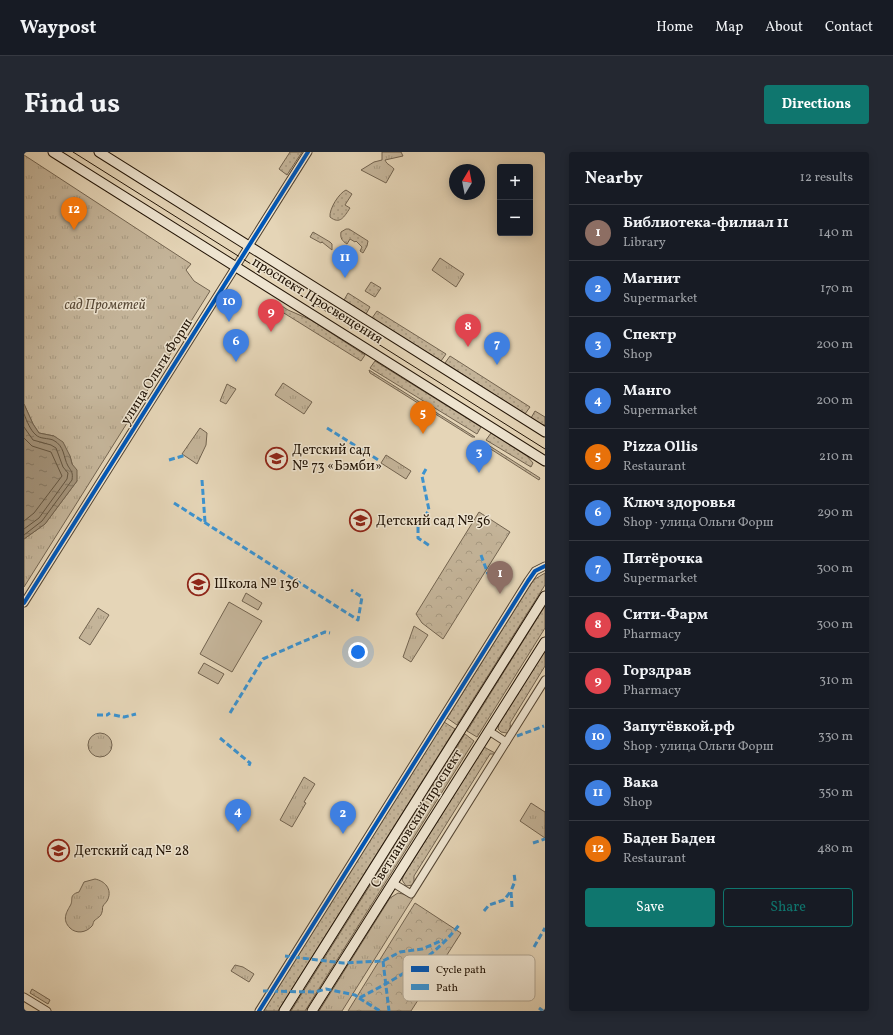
<!DOCTYPE html>
<html lang="en">
<head>
<meta charset="utf-8">
<style>
	body { margin:0; font-family:Vollkorn,serif; background:#242831; color:#f1f3f6 }
	.controls { position:absolute; right:12px; top:12px; display:grid; overflow:hidden; border-radius:4px; box-shadow:0 2px 10px #0003 }
	.controls button { width:36px; height:36px; display:grid; place-items:center; padding:0; border:0; border-bottom:1px solid #363941; background:#171b24; color:#f1f3f6; font:20px sans-serif }
	.compass { position:absolute; left:425px; top:12px; width:36px; height:36px; border-radius:50%; background:#171b24; box-shadow:0 2px 10px #0003; rotate:10deg }
	.you { position:absolute; left:334px; top:500px; width:14px; height:14px; margin:-10px; border:3px solid #fff; border-radius:50%; background:#1a73e8; box-shadow:0 0 0 6px #1a73e833 }
	.badge { display:grid; place-items:center; width:26px; height:26px; border-radius:50%; background:#0f766e; color:#fff; font-size:13px; font-weight:700 }
	.pin { position:absolute; translate:-50% -33px; filter:drop-shadow(0 1px 2px #0008) }
	.pin::after { content:''; position:absolute; top:21px; width:14px; height:12px; background:inherit; clip-path:polygon(0 0,100% 0,50% 100%) }
	.list { margin:0; padding:0; list-style:none }
	h2 { display:flex; justify-content:space-between; align-items:center; height:52px; margin:0; padding:0 16px; font-size:17px }
	h2 small { font-size:13px; font-weight:400; color:#9ea1a6 }
	.list li { display:grid; grid-template-columns:26px 1fr auto; gap:12px; align-items:center; box-sizing:border-box; height:56px; padding:0 16px; border-top:1px solid #363941 }
	.list b { display:block; font-size:15px; white-space:nowrap }
	.list p { margin:0; font-size:13px; white-space:nowrap; color:#9ea1a6 }
	.list em { font-size:13px; font-style:normal; color:#9ea1a6 }
	.actions { display:flex; gap:8px; padding:12px 16px }
	.actions a { flex:1; padding:9px 0; border:1px solid #0f766e; border-radius:4px; text-align:center; font-size:14px; color:#0f766e }
	.actions .main { background:#0f766e; color:#fff }
	.map { position:relative; flex:none; width:521px; height:859px; overflow:hidden; border-radius:4px }
	header { display:flex; align-items:center; gap:24px; box-sizing:border-box; height:56px; padding:0 20px; background:#171b24; border-bottom:1px solid #363941 }
	header strong { font-size:19px }
	nav { display:flex; gap:22px; margin-inline-start:auto; font-size:14px }
	.intro { display:flex; align-items:center; justify-content:space-between; box-sizing:border-box; height:96px; padding:0 24px }
	h1 { margin:0; font-size:28px }
	.button { padding:10px 18px; border-radius:4px; background:#0f766e; color:#fff; font-size:14px; font-weight:700 }
	main { display:flex; gap:24px; padding:0 24px }
	aside { flex:1; background:#171b24; border-radius:4px; box-shadow:0 2px 10px #0003 }
	.map>svg:first-child { display:block }
</style>
</head>
<body>
<header>
<strong>Waypost</strong>
<nav><a>Home</a><a>Map</a><a>About</a><a>Contact</a></nav>
</header>
<div class="intro"><h1>Find us</h1><a class="button">Directions</a></div>
<main>
<div class="map">
<svg width="521" height="859" viewBox="0 0 521 859">
	<defs>
		<pattern id="grass-dots" width="8" height="8" patternUnits="userSpaceOnUse"><rect width="8" height="8" fill="#c4b499"/><path d="M2 2h.1M6 6h.1" fill="none" stroke="#a89a82" stroke-width="1.8" stroke-linecap="round"/></pattern>
		<pattern id="forest-crowns" width="20" height="18" patternUnits="userSpaceOnUse"><rect width="20" height="18" fill="#c4b499"/><path d="M2 6a3 3 0 1 1 6 0M12 15a3 3 0 1 1 6 0" fill="none" stroke="#a89a82"/></pattern>
		<pattern id="park-tufts" width="24" height="20" patternUnits="userSpaceOnUse"><rect width="24" height="20" fill="#c4b499"/><path d="M3 7l-1-3M5 7V3M7 7l1-3M15 17l-1-3M17 17v-4M19 17l1-3" fill="none" stroke="#a89a82"/></pattern>
		<pattern id="water-ripples" width="26" height="14" patternUnits="userSpaceOnUse"><rect width="26" height="14" fill="#a3937b"/><path d="M2 4q2-2 4 0t4 0M15 11q2-2 4 0t4 0" fill="none" stroke="#847763"/></pattern>
	</defs>
	<rect width="100%" height="100%" fill="#e5d5b7"/>
	<filter id="stains"><feTurbulence type="fractalNoise" baseFrequency=".005" numOctaves="4"/><feColorMatrix values="0 0 0 0 .2 0 0 0 0 .09 0 0 0 0 .02 0 0 0 .5 -.17"/></filter>
	<radialGradient id="worn" r=".72"><stop offset=".6" stop-color="#630" stop-opacity="0"/><stop offset="1" stop-color="#630" stop-opacity=".3"/></radialGradient>
	<!-- grass -->
	<g fill="url(#grass-dots)" stroke="#736450">
		<path d="M266 0H278L263 23 255 17Z"/>
		<path d="M322 38 328 42 321 53 326 56C320 65 316 73 306 65 305 57 315 41 322 38Z"/>
		<path d="M322 77H325L344 89 343 94 339 101 336 99 338 95 332 89 331 90 326 87 323 92C318 89 316 86 317 80Z"/>
		<path d="M289 80 306 90 308 92V98L298 90 297 91 286 85Z"/>
		<path d="M347 130 357 136 351 145 341 139Z"/>
		<path d="M324 141 346 155 342 162 320 148Z"/>
		<path d="M250 149 264 158 287 168 341 203 337 209 247 153Z"/>
		<path d="M353 159 422 202 417 209 348 166Z"/>
		<path d="M426 204 506 255 501 262 421 211Z"/>
		<path d="M351 209 457 275 453 282 346 216Z"/>
		<path d="M345 218 451 285H448L346 221Z"/>
		<path d="M511 259 521 265V273H517L507 266Z"/>
		<path d="M467 281 503 304 509 311 507 315 462 288Z"/>
		<path d="M461 291 516 326 515 328 462 294Z"/>
		<path d="M521 421V433L433 573 423 566 506 433 511 427Z"/>
		<path d="M521 454V476L453 585 443 579Z"/>
		<path d="M521 498V514L486 571C487 575 486 578 483 581L477 580 474 577 475 571Z"/>
		<path d="M420 570 431 577 254 859H239Z"/>
		<path d="M441 582 450 589 281 859H267Z"/>
		<path d="M460 595 471 601 470 602H466L390 724V730L389 733 382 734 378 728 380 723Z"/>
		<path d="M8 837 26 848 24 852 6 841Z"/>
	</g>
	<!-- forest -->
	<g fill="url(#forest-crowns)" stroke="#736450">
		<path d="M455 360 486 380 419 487 398 471 392 462Z"/>
		<path d="M391 751 437 781 387 859H324Z"/>
	</g>
	<!-- park -->
	<g fill="url(#park-tufts)" stroke="#736450">
		<path d="M358 0H377L379 4 361 8C363 13 367 13 370 17L362 31 337 18 350 10 358 8Z"/>
		<path d="M0 3 167 112 162 118 170 129 186 139 0 435V387L21 372 53 329 46 304 30 284 15 281 9 272 0 252Z"/>
		<path d="M416 106 440 122 432 135 408 118Z"/>
		<path d="M259 231 288 250 280 262 251 243Z"/>
		<path d="M203 232 212 237 202 252 196 249Z"/>
		<path d="M176 276 183 281 182 293 173 312 158 302Z"/>
		<path d="M362 303 387 319 382 327 357 311Z"/>
		<path d="M74 456 85 463 66 493 55 486Z"/>
		<path d="M390 474 404 483 387 510 379 505Z"/>
		<circle cx="76" cy="593" r="12"/>
		<path d="M280 625 291 632 280 650 282 651 268 675 256 668Z"/>
		<path d="M507 651 521 660V686L496 669Z"/>
		<path d="M71 727C81 729 88 737 84 747 83 750 80 752 79 754 78 756 79 758 78 760 77 765 73 766 70 769 69 771 69 773 68 774 62 781 52 782 46 776 38 768 42 761 46 754 50 748 44 743 55 740L60 730Z"/>
		<path d="M374 741 379 742 389 746 318 859H295L366 746Z"/>
		<path d="M211 813 219 815 230 822 225 830 207 819Z"/>
	</g>
	<!-- pitch -->
	<g fill="#c4b499" stroke="#736450">
		<path d="M222 441 238 451 234 458 218 449Z"/>
		<path d="M205 450 238 469 208 520 176 502Z"/>
		<path d="M180 511 200 522 194 532 174 521Z"/>
	</g>
	<!-- water -->
	<path fill="url(#water-ripples)" stroke="#6f604c" d="M0 252 9 272 15 281 30 284 39 290 46 304 48 312 53 318V329L21 372 0 387Z"/>
	<g fill="none" stroke-linecap="round" stroke-linejoin="round">
		<!-- shore -->
		<g stroke="#625440" stroke-width="1">
			<path d="M0 262C3 269 6 278 12 283 16 287 24 286 29 288 41 294 39 305 44 314 48 320 49 321 48 328L18 369 0 383"/>
			<path d="M0 275 9 288 27 293 32 296 39 315 44 321 43 327 15 366 0 377"/>
			<path d="M0 286 8 294 27 300 38 324 10 361 0 369"/>
		</g>
		<defs>
			<g id="minor">
				<path d="M0 451 284 0"/>
				<path d="M465 579 482 590"/>
				<path d="M369 731 387 742 521 528"/>
				<path d="M0 845 23 859"/>
				<path d="M235 859 504 429 511 419 521 414"/>
			</g>
			<g id="secondary">
				<path d="M29 0 521 309"/>
				<path d="M75 0 521 280"/>
				<path d="M260 859 521 444"/>
				<path d="M288 859 521 490"/>
			</g>
		</defs>
		<!-- minor casing -->
		<use href="#minor" stroke="#534432" stroke-width="9"/>
		<!-- secondary casing -->
		<use href="#secondary" stroke="#221406" stroke-width="11"/>
		<!-- minor -->
		<use href="#minor" stroke="#eee4d0" stroke-width="7"/>
		<!-- secondary -->
		<use href="#secondary" stroke="#eee4d0" stroke-width="9"/>
		<!-- tram -->
		<path stroke="#221406" stroke-width="1" d="M49 0 521 297"/>
		<!-- quiet -->
		<g stroke="#3b93d1" stroke-width="3" stroke-dasharray="6 3" stroke-linecap="butt">
			<path d="M303 276 356 309"/>
			<path d="M145 308 162 303"/>
			<path d="M402 317 398 324 405 358 394 375V386L406 394"/>
			<path d="M178 328 181 370"/>
			<path d="M150 351 334 468 338 445 327 438"/>
			<path d="M457 403 464 422"/>
			<path d="M206 561 239 507 301 480 306 481"/>
			<path d="M73 563H83L86 561"/>
			<path d="M90 563 100 565 112 562"/>
			<path d="M493 584 520 574"/>
			<path d="M196 586 226 611 224 616"/>
			<path d="M509 691 521 687"/>
			<path d="M488 755 487 739 491 729 490 721"/>
			<path d="M460 759 465 753 480 748 487 739"/>
			<path d="M510 795 521 776"/>
			<path d="M261 804 319 811 359 809 376 800 398 797 419 788"/>
			<path d="M359 809 365 859"/>
			<path d="M239 839 291 840 302 837 331 843 335 846C372 827 409 807 435 773"/>
			<path d="M335 846 356 859"/>
			<path d="M515 856 519 859"/>
		</g>
		<defs>
			<g id="cycleway">
				<path d="M0 451 284 0"/>
				<path d="M235 859 504 429 511 419 521 414"/>
			</g>
		</defs>
		<!-- cycleway casing -->
		<use href="#cycleway" stroke="#eee4d0" stroke-width="6"/>
		<!-- cycleway -->
		<use href="#cycleway" stroke="#0057b8" stroke-width="4"/>
	</g>
	<!-- icons -->
	<defs>
		<symbol id="school-ring" viewBox="-11 -11 22 22"><circle r="9.5" fill="#eee4d0" stroke="#8f2418" stroke-width="1.5"/><path d="M0-5L7-2L0 1L-7-2ZM-4 1L0 2.5L4 1V4Q0 6-4 4Z" fill="#8f2418"/></symbol>
	</defs>
	<g fill-rule="evenodd">
		<use href="#school-ring" x="240" y="294" width="25" height="25"/>
		<use href="#school-ring" x="324" y="356" width="25" height="25"/>
		<use href="#school-ring" x="162" y="420" width="25" height="25"/>
		<use href="#school-ring" x="22" y="686" width="25" height="25"/>
	</g>
	<g text-anchor="middle" dominant-baseline="central" stroke-width="3" stroke-linejoin="round" paint-order="stroke">
		<!-- street labels -->
		<g font-size="14" fill="#221406" stroke="#eee4d0">
			<text transform="translate(293 149) rotate(32)">проспект Просвещения</text>
			<text transform="translate(133 220) rotate(-58)">улица Ольги Форш</text>
			<text transform="translate(393 667) rotate(-58)">Светлановский проспект</text>
		</g>
		<!-- park labels -->
		<g font-size="14" font-style="italic" fill="#5b4c39" stroke="#eee4d0">
			<text x="81" y="153">сад Прометей</text>
		</g>
		<!-- poi labels -->
		<g font-size="14" fill="#221406" stroke="#eee4d0" text-anchor="start">
			<text x="268" y="298">Детский сад<tspan x="268" dy="16">№ 73 «Бэмби»</tspan></text>
			<text x="352" y="369">Детский сад № 56</text>
			<text x="190" y="432">Школа № 136</text>
			<text x="50" y="699">Детский сад № 28</text>
		</g>
	</g>
	<!-- legend -->
	<rect x="379" y="803" width="132" height="46" rx="6" fill="#eee4d0" stroke="#b1a693" stroke-width="1"/>
	<rect x="387" y="814" width="18" height="6" fill="#0057b8"/>
	<rect x="387" y="832" width="18" height="6" fill="#3b93d1"/>
	<g font-size="11" fill="#221406">
		<text x="412" y="821">Cycle path</text>
		<text x="412" y="839">Path</text>
	</g>
	<rect width="100%" height="100%" filter="url(#stains)"/>
	<rect width="100%" height="100%" fill="url(#worn)"/>
</svg>
<div class="controls">
<button>+</button>
<button>−</button>
</div>
<svg class="compass" viewBox="-18 -18 36 36"><path d="M0-13l5 13h-10z" fill="#e53935"/><path d="M0 13l5-13h-10z" fill="#9ea1a6"/></svg>
<div class="you"></div>
<div class="pin badge" style="left:476px;top:442px;background:#8d6e63">1</div>
<div class="pin badge" style="left:319px;top:682px;background:#3f7fe0">2</div>
<div class="pin badge" style="left:455px;top:321px;background:#3f7fe0">3</div>
<div class="pin badge" style="left:214px;top:680px;background:#3f7fe0">4</div>
<div class="pin badge" style="left:399px;top:282px;background:#e8710a">5</div>
<div class="pin badge" style="left:212px;top:210px;background:#3f7fe0">6</div>
<div class="pin badge" style="left:473px;top:213px;background:#3f7fe0">7</div>
<div class="pin badge" style="left:444px;top:195px;background:#e0444e">8</div>
<div class="pin badge" style="left:247px;top:180px;background:#e0444e">9</div>
<div class="pin badge" style="left:205px;top:170px;background:#3f7fe0">10</div>
<div class="pin badge" style="left:321px;top:126px;background:#3f7fe0">11</div>
<div class="pin badge" style="left:50px;top:78px;background:#e8710a">12</div>
</div>
<aside>
<h2>Nearby<small>12 results</small></h2>
<ul class="list">
<li><span class="badge" style="background:#8d6e63">1</span><div><b>Библиотека-филиал 11</b><p>Library</p></div><em>140 m</em></li>
<li><span class="badge" style="background:#3f7fe0">2</span><div><b>Магнит</b><p>Supermarket</p></div><em>170 m</em></li>
<li><span class="badge" style="background:#3f7fe0">3</span><div><b>Спектр</b><p>Shop</p></div><em>200 m</em></li>
<li><span class="badge" style="background:#3f7fe0">4</span><div><b>Манго</b><p>Supermarket</p></div><em>200 m</em></li>
<li><span class="badge" style="background:#e8710a">5</span><div><b>Pizza Ollis</b><p>Restaurant</p></div><em>210 m</em></li>
<li><span class="badge" style="background:#3f7fe0">6</span><div><b>Ключ здоровья</b><p>Shop · улица Ольги Форш</p></div><em>290 m</em></li>
<li><span class="badge" style="background:#3f7fe0">7</span><div><b>Пятёрочка</b><p>Supermarket</p></div><em>300 m</em></li>
<li><span class="badge" style="background:#e0444e">8</span><div><b>Сити-Фарм</b><p>Pharmacy</p></div><em>300 m</em></li>
<li><span class="badge" style="background:#e0444e">9</span><div><b>Горздрав</b><p>Pharmacy</p></div><em>310 m</em></li>
<li><span class="badge" style="background:#3f7fe0">10</span><div><b>Запутёвкой.рф</b><p>Shop · улица Ольги Форш</p></div><em>330 m</em></li>
<li><span class="badge" style="background:#3f7fe0">11</span><div><b>Вака</b><p>Shop</p></div><em>350 m</em></li>
<li><span class="badge" style="background:#e8710a">12</span><div><b>Баден Баден</b><p>Restaurant</p></div><em>480 m</em></li>
</ul>
<div class="actions"><a class="main">Save</a><a>Share</a></div>
</aside>
</main>
</body>
</html>
